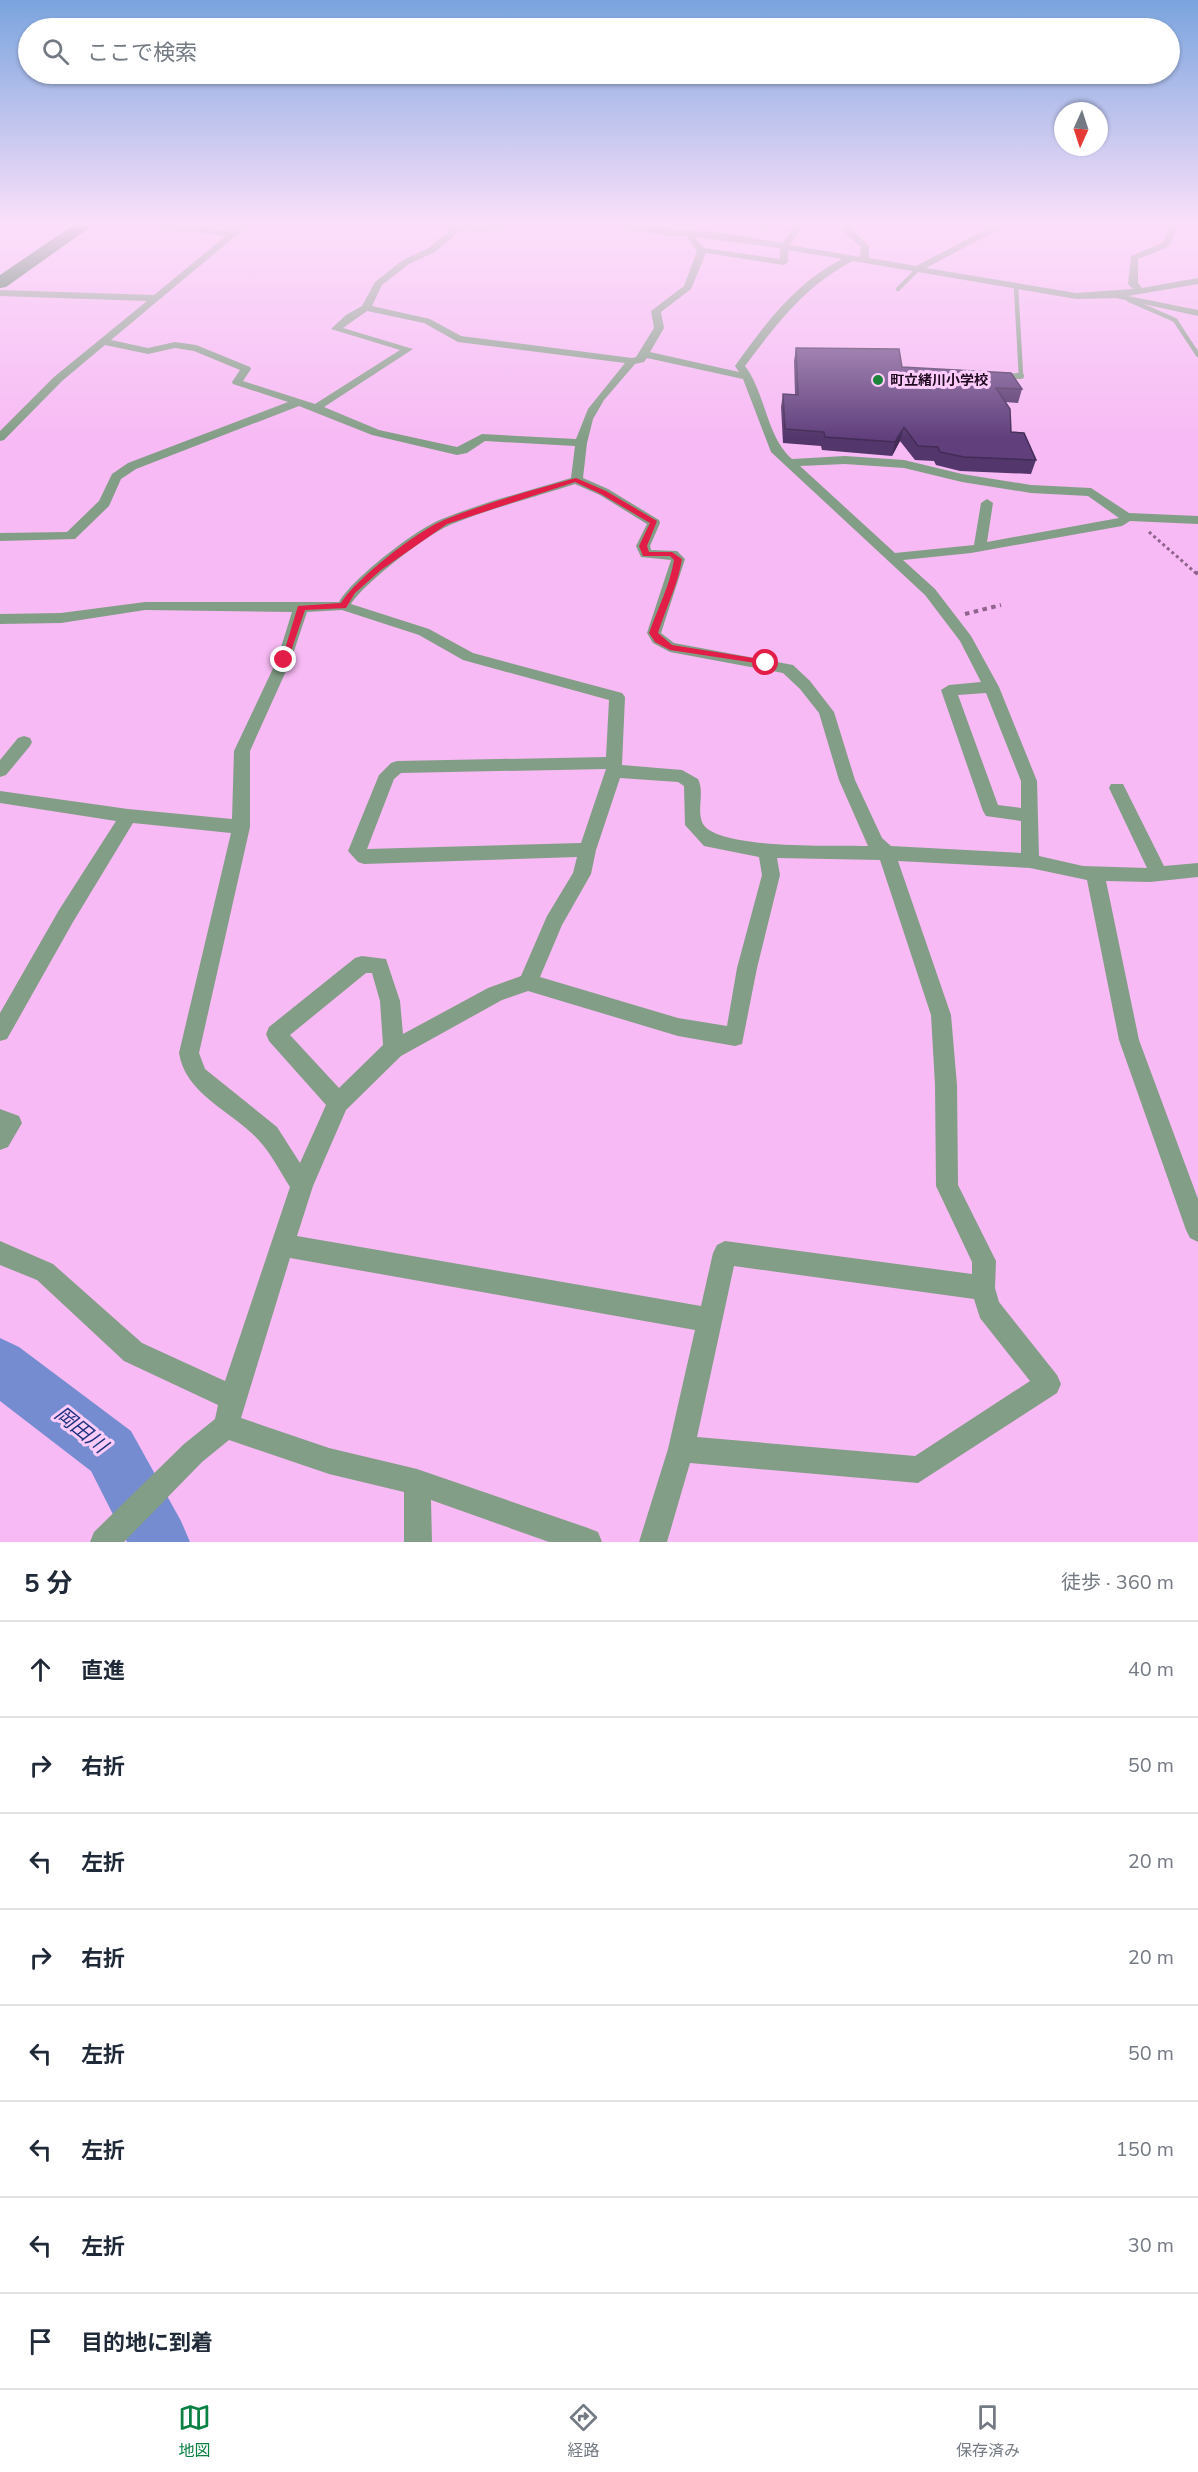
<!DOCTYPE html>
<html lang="ja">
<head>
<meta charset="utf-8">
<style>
	body { margin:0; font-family:"Nunito Sans","Noto Sans JP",sans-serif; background:#f6f6f7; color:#1f2937 }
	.compass { position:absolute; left:1054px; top:102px; width:54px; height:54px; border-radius:50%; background:#fff; box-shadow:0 2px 4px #0004; rotate:183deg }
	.stop { position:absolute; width:18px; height:18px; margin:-14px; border:4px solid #e11d48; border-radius:50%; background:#fff }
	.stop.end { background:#e11d48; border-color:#fff; box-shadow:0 2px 6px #0008 }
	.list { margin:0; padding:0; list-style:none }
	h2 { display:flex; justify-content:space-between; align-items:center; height:78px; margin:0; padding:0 24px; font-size:26px }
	h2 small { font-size:20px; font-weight:400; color:#747a83 }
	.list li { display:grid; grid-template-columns:39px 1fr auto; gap:18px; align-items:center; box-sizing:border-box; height:96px; padding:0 24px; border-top:2px solid #e0e1e3 }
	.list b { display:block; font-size:22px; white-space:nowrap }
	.list em { font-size:20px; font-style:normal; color:#747a83 }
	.icon { flex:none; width:33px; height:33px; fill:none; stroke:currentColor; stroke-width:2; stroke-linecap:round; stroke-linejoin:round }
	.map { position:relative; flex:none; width:1198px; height:1542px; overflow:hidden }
	.search { position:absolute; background:#fff; box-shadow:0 2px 4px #0004; left:18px; right:18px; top:18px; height:66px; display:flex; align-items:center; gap:15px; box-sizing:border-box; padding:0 21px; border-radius:33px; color:#747a83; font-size:22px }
	.sheet { height:846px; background:#fff }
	nav { display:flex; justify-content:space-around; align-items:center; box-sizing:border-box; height:84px; border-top:2px solid #e0e1e3; background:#fff; font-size:16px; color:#747a83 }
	nav a { display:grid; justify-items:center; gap:3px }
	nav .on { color:#0b8043 }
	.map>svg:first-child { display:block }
</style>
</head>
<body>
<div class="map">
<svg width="1198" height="1542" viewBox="0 0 1198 1542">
	<rect width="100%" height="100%" fill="#f7baf4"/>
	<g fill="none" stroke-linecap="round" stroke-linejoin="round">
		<!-- river -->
		<path fill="#758dd0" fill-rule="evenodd" d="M0 1338 19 1347 131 1431 181 1521 190 1542H127L91 1471 0 1401Z"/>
		<!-- path-far1 -->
		<path stroke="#8e648c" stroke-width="3" stroke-dasharray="3 3" stroke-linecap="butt" d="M1149 532 1197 574"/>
		<!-- path -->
		<g stroke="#8e648c" stroke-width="4" stroke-dasharray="4.5 4.5" stroke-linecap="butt">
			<path d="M1196 572 1198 574"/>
			<path d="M965 614 1001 605"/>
		</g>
		<!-- lane-far1 -->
		<g stroke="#839e86" stroke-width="4.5">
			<path d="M898 289 919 268"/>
			<path d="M1129 300 1175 320 1198 355"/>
			<path d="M1003 375 1021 376 1016 287"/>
		</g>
		<!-- lane -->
		<path stroke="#839e86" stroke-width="6" d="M1017 376H1021"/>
		<!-- street -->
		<g fill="#839e86" fill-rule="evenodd">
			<path d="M118 222H146L232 231 243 222H252L111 340 148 348 175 342 196 345 250 367 251 369 243 381 315 404 400 350 331 329 346 315 362 306 375 282 403 260 429 248 452 228 402 222 479 225 539 222 479 231 462 229 435 252 409 264 382 285 372 306 430 319 461 336 632 358 636 357 654 328 651 311 684 286 697 251 686 236 661 235 593 222 723 233 782 243 798 222H806L789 245 860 257 861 247 843 231 840 222H848L850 228 869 246V258L916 266 1001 222H1012L926 268 1076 293 1133 289 1128 284 1131 256 1162 243 1173 222H1181L1168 247 1138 259V283L1142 288 1198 278V284L1128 296 1198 310V316L1116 298 1076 299 853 261C804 286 777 324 745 366 766 394 766 436 792 459L845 456 904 460 962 474 1031 485 1091 488 1129 513 1198 516V524L1130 521 1122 526 971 553 903 560 935 589 971 636 999 687 1037 781 1039 856 1083 866 1147 868 1109 788 1111 784H1123L1164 866 1198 863V877L1150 882 1106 881 1139 1040 1198 1199V1242L1190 1238 1186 1230 1119 1040 1087 880 1030 868 898 861 951 1015 957 1085 958 1185 996 1261 995 1288 999 1302 1057 1375 1061 1384 1057 1393 918 1483 690 1463 667 1542H639L668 1449 695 1330 290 1258 241 1418 329 1448 417 1469 588 1528 598 1532 602 1542H549L431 1500 432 1542H404V1492L329 1474 229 1440 202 1462 124 1542H90L94 1532 184 1444 215 1419 218 1405 124 1361 37 1280 0 1265V1241L53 1264 142 1343 225 1381 290 1187C281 1173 273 1157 262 1144 236 1112 186 1097 179 1053L231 833 133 823 73 922 7 1039 0 1041V1013L59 910 116 821 0 803V791L128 809 232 819 234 751 277 660 292 612 145 610 61 623 0 624V614L61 613 145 602H339C353 578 416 529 442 519 484 502 528 491 571 478L575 446 485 441 467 453 457 455 372 435 299 406 136 469 121 479 109 506 75 539 0 541V533L67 532 99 501 112 474 128 463 288 402 233 384 232 382 240 370 194 351 175 348 148 354 105 345 62 381 4 440 0 441V431L54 377 147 301 0 296V290L154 295 226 236ZM695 237 780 248V259L704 248ZM788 250 842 259C795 283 765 324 735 366L739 372 650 352 664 328 661 312 691 289 706 253 784 265 788 262ZM367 311 424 323 458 342 625 363 588 409 576 439 482 434 457 447 379 430 324 407 413 349 343 328ZM647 358 743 379 771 452 925 595 960 641 981 682 949 685 941 690 983 811 986 816 1021 821V853L891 846 882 838 855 780 834 712 810 681 793 665 674 643 661 633 685 559 677 551 651 550 650 546 660 523 659 520 608 489 583 478 587 443 593 419 604 400 635 364 644 362ZM845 464 904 468 962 482 1031 493 1088 496 1119 518 987 542 993 503 987 499 981 503 974 545 895 553 800 466ZM575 484 600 495 647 524 636 546 641 557 671 560 647 633 653 643 670 652 783 673 800 689 819 713 839 780 868 846C837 845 719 850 703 824 696 811 705 792 698 779L682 770 622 765 625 697 622 693 473 653 429 629 351 604C364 583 429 533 452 524 492 508 535 497 575 484ZM342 610 419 635 463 660 609 700 606 757 397 761 391 763 379 775 348 851 358 862 364 864 577 857 573 873 547 916 521 976 488 988 403 1034 400 1001 386 959 362 956 355 958 269 1027 266 1034 269 1041 326 1105 300 1163 277 1127 205 1069 199 1053 250 827V751L291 660 307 612ZM986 693 1021 781V808L998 805 958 695ZM606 769 581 843 367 849 394 779 401 773ZM620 778 678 782 684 786 685 825 704 846 759 857 762 875 737 968 727 1026 678 1018 540 977 562 925 591 874 596 850ZM777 858 880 860 931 1015 935 1085 936 1186 972 1262V1274L725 1241 717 1245 713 1253 701 1306 297 1236 313 1186 346 1110 401 1056 502 1000 528 991 678 1036 735 1046 742 1044 757 968 780 875ZM366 973H372L380 1001 383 1045 339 1088 290 1035ZM734 1266 974 1299 980 1318 1030 1381 915 1456 697 1437Z"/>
			<path d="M758 222H766L764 230H758Z"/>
			<path d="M24 736 30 738 32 742 30 746 6 775 0 777V760L18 738Z"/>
			<path d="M0 1109 19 1116 22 1123 8 1147 0 1150Z"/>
		</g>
		<!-- highway -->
		<path fill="#226130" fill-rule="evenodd" d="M78 222H97L6 287 0 288V275Z"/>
	</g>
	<!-- wall -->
	<path fill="#53366b" d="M796 348 1022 389 1018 403 1005 402 1011 432 1036 460 1031 474 960 471 936 465 934 461 915 460 900 441 892 456 822 450 821 446 783 443 781 407 783 394 795 395 794 361Z"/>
	<!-- shaded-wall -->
	<path fill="#432c57" d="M904 427 900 441 892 456 895 442Z"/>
	<!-- building -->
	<path fill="#603f7c" stroke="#432c57" stroke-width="1.5" d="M796 348 899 349 902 367 1011 373 1022 389 996 388 1010 409 1011 432 1024 433 1036 460 964 457 940 452 938 447 918 446 904 427 895 442 825 437 824 432 785 429 783 394 798 395Z"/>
	<!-- sky -->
	<linearGradient id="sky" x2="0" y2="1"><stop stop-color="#7aa4de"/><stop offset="0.51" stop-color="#fbe0fa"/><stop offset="1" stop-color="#fbe0fa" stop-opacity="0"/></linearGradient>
	<rect width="1198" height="438" fill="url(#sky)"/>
	<!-- route -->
	<path fill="#e11d48" d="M576 478 606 491 657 521 647 546 649 552H672L682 559C678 585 666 607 658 633L672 645 766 660 769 661V665L670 650 655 642 649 633C658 608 670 585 674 560L670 556H643L639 546 650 523 601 494 575 482 447 524 381 570 355 593 346 608 305 610 288 660 281 662 298 606 341 603C356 579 417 531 444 520 486 503 532 490 576 478Z"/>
	<!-- markers -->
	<circle fill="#1c8439" stroke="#fdccfa" stroke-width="2" cx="878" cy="380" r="6"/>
	<g text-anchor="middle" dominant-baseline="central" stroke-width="6" stroke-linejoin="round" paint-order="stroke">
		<!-- far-poi labels -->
		<g font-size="14" font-weight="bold" fill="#200a20" stroke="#fdccfa" text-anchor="start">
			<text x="890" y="380">町立緒川小学校</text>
		</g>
		<!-- near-water labels -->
		<g font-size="20" font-style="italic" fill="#1f3381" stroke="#fdccfa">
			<text transform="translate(81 1430) rotate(39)">岡田川</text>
		</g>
	</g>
</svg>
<svg class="compass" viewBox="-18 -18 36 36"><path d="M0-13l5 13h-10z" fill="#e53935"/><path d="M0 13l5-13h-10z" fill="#747a83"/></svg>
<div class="stop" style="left:766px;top:663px"></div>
<div class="stop end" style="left:284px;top:660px"></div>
<div class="search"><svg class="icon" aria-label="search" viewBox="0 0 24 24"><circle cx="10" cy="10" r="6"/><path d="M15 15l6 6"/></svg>ここで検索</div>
</div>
<section class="sheet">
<h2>5 分<small>徒歩 · 360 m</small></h2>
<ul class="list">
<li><svg class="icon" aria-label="ahead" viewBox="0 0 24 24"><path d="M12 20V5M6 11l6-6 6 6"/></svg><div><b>直進</b></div><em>40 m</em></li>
<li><svg class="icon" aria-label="right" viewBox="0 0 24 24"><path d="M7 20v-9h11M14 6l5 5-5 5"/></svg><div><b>右折</b></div><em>50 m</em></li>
<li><svg class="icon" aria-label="left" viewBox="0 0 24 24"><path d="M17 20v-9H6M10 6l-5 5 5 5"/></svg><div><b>左折</b></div><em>20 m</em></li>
<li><svg class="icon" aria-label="right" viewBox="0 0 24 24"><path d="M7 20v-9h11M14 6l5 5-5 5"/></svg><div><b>右折</b></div><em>20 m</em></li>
<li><svg class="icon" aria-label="left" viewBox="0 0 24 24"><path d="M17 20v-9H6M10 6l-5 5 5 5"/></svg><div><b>左折</b></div><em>50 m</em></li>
<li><svg class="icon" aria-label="left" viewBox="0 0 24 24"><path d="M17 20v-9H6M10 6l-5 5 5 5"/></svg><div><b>左折</b></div><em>150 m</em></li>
<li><svg class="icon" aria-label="left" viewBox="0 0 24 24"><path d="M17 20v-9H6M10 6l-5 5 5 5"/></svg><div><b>左折</b></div><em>30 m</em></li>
<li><svg class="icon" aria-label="arrive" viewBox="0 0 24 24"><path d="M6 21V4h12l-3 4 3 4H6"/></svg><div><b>目的地に到着</b></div></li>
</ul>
</section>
<nav>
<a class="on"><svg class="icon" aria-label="map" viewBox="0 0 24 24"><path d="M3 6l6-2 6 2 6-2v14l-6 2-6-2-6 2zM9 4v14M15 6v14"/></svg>地図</a>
<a><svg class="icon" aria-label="directions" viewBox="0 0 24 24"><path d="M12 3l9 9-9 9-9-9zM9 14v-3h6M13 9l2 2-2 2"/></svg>経路</a>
<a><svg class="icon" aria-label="saved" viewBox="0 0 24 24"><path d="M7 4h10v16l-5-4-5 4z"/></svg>保存済み</a>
</nav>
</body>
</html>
